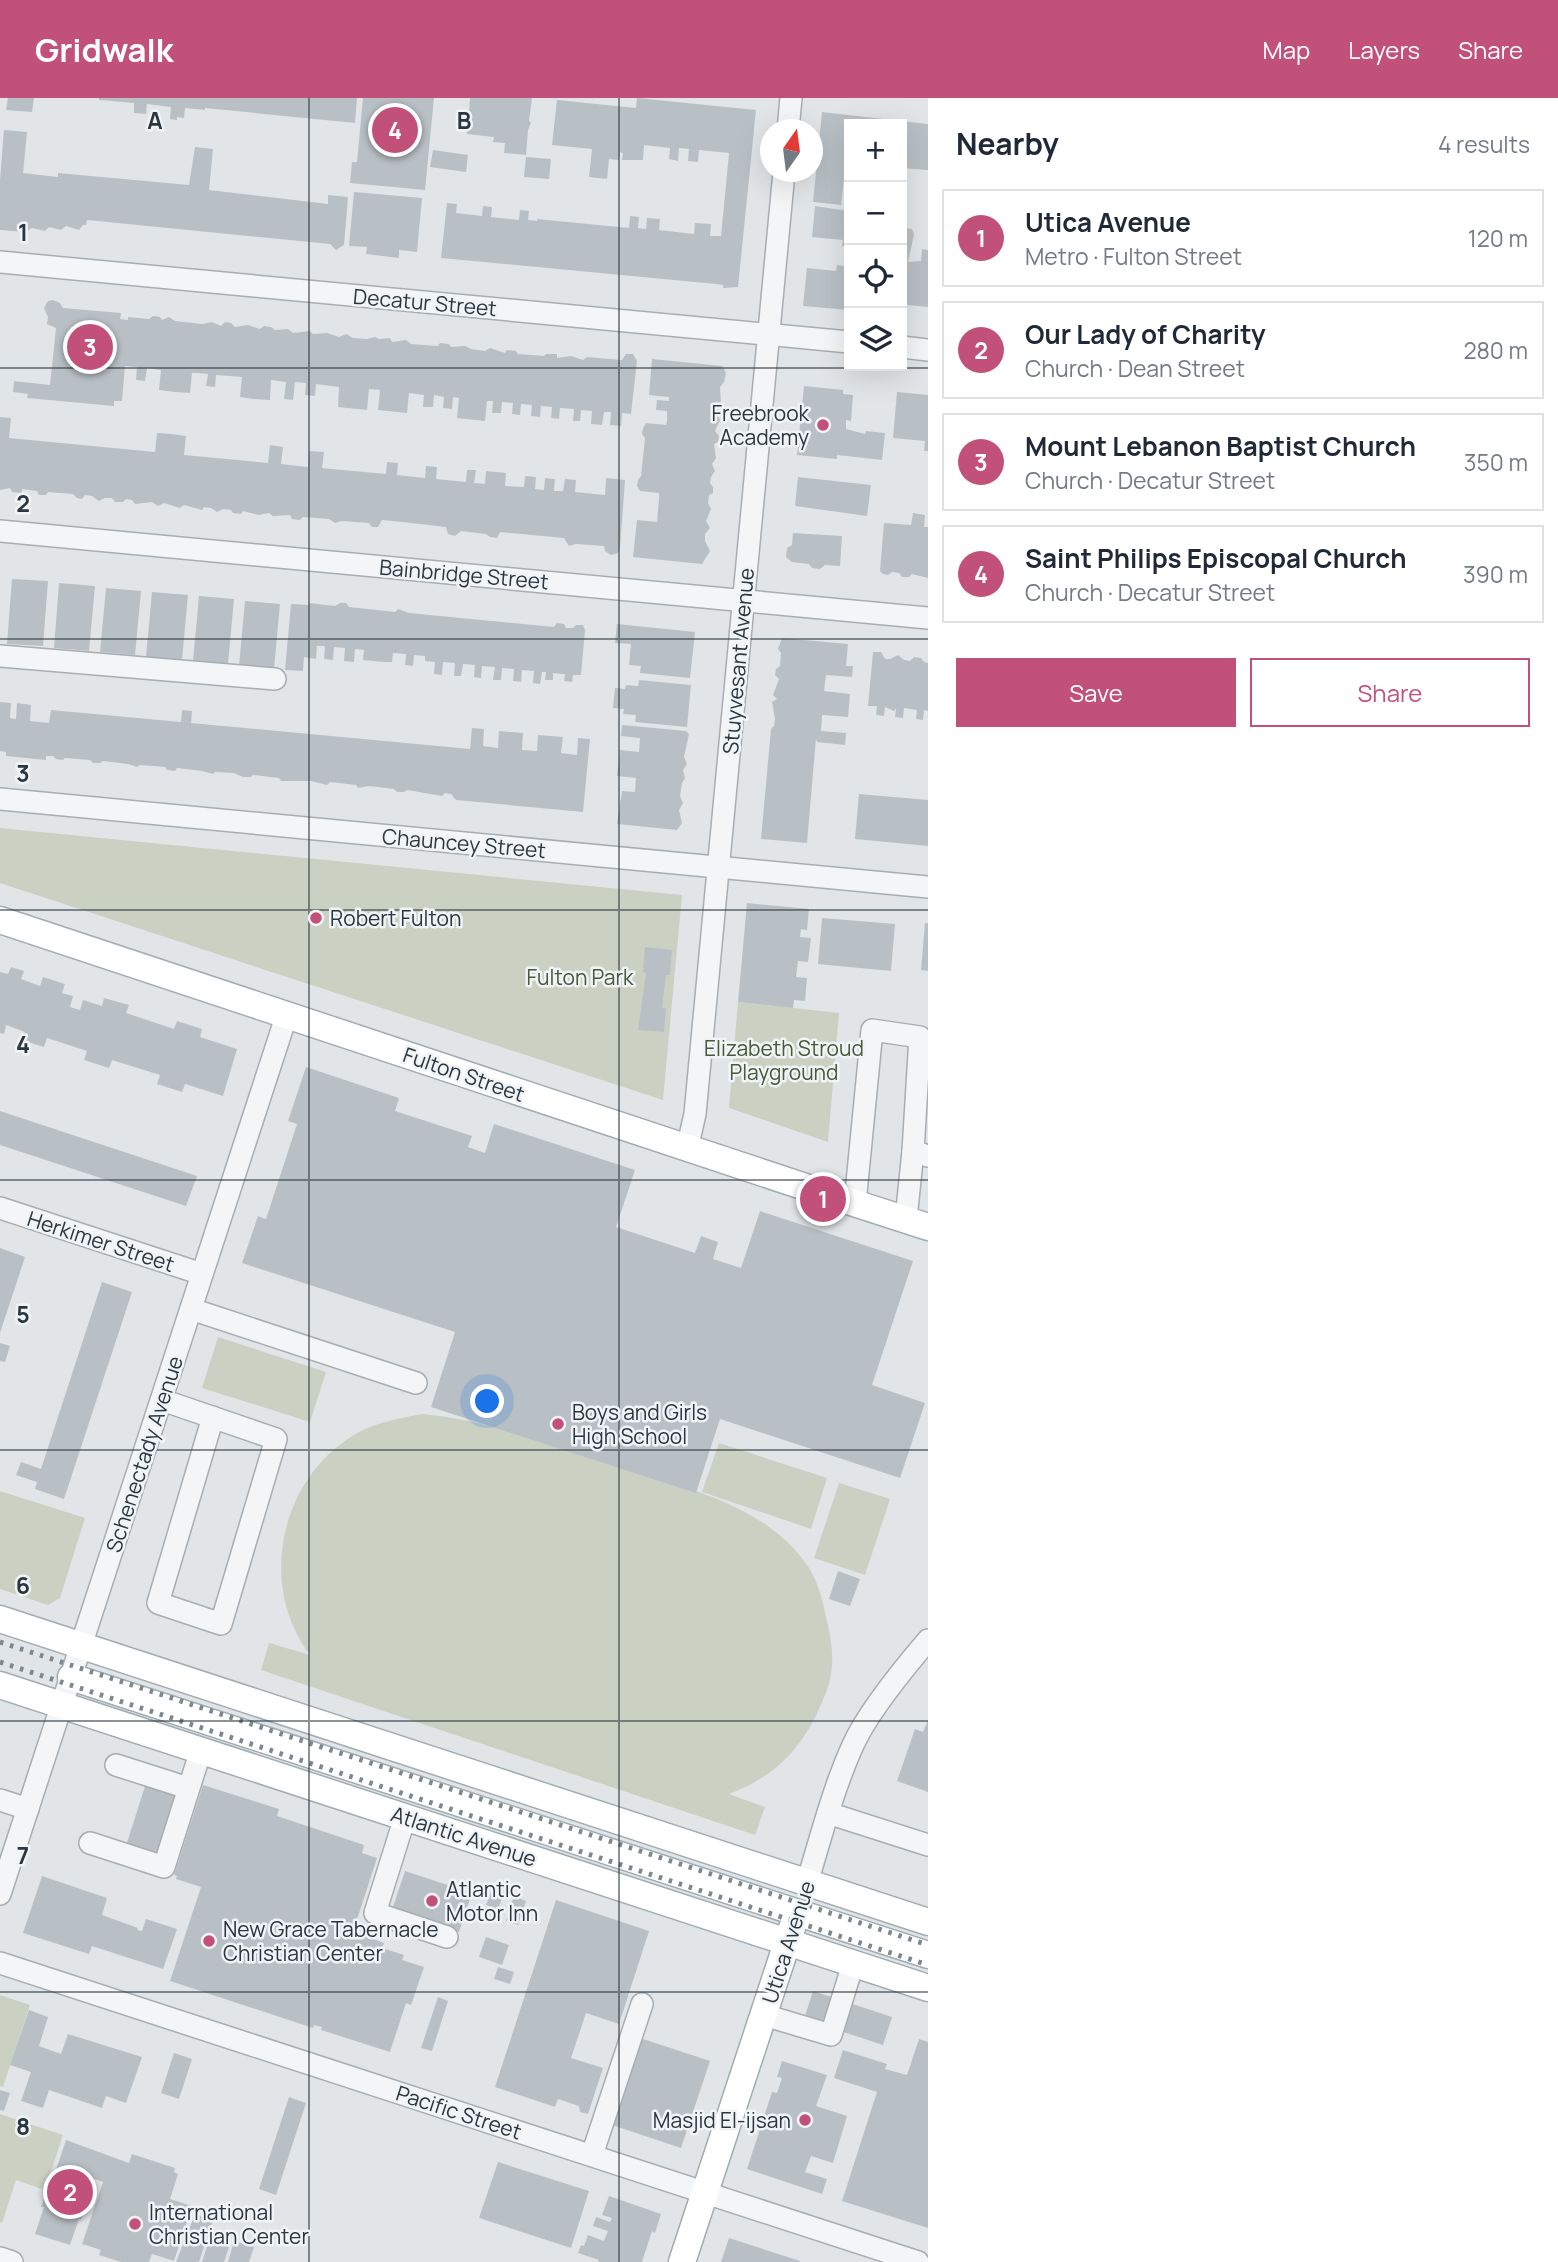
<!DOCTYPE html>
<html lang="en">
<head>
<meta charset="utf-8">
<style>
	body { margin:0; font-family:Manrope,sans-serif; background:#f2f2f3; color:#1f2937 }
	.controls { position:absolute; right:21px; top:21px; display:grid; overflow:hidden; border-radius:0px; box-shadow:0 7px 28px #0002 }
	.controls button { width:63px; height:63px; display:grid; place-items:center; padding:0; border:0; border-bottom:2px solid #e0e1e3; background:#fff; color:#1f2937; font:35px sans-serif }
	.compass { position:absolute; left:760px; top:21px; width:63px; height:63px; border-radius:50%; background:#fff; box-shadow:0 7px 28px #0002; rotate:14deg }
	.you { position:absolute; left:488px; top:1304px; width:24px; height:24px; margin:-18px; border:5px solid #fff; border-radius:50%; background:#1a73e8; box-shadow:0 0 0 10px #1a73e833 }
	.badge { display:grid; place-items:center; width:46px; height:46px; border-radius:50%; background:#c2517a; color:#fff; font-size:23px; font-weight:700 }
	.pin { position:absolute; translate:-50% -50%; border:4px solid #fff; box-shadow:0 2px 7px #0006 }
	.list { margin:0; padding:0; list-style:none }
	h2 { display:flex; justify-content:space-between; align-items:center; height:91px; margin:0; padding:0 28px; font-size:30px }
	h2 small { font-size:23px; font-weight:400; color:#747a83 }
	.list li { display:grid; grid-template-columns:46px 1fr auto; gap:21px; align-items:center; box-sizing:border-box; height:98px; margin:0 14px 14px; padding:0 14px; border:2px solid #e0e1e3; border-radius:0px }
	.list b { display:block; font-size:26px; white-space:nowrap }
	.list p { margin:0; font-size:23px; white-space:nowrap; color:#747a83 }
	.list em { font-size:23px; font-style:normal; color:#747a83 }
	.actions { display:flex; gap:14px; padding:21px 28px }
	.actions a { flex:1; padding:16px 0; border:2px solid #c2517a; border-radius:0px; text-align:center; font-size:24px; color:#c2517a }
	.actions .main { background:#c2517a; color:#fff }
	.icon { flex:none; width:38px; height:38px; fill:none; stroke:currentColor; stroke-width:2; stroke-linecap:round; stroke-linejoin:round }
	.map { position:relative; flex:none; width:928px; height:2164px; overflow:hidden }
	header { display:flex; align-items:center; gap:42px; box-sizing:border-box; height:98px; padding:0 35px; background:#c2517a; color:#fff }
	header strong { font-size:33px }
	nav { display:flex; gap:38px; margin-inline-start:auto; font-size:24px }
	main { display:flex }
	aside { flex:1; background:#fff }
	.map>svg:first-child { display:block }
</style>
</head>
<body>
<header>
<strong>Gridwalk</strong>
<nav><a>Map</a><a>Layers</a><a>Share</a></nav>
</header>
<main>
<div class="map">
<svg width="928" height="2164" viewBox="0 0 928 2164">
	<rect width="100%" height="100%" fill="#e1e5e8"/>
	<!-- green -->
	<g fill="#cad1c3">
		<path d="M0 730 682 797 663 1002 0 785Z"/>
		<path d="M738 904 839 915 828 1044 729 1010Z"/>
		<path d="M218 1239 326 1274 310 1324 202 1290Z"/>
		<path d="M422 1316C483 1321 537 1343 595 1362 667 1385 765 1402 809 1470 818 1484 823 1503 826 1519 833 1545 836 1572 825 1597 806 1646 779 1677 729 1696L765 1709 755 1737 261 1572 269 1545 310 1557C256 1485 281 1377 359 1334 378 1324 401 1320 422 1316Z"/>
		<path d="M719 1345 827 1380 811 1431 702 1394Z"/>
		<path d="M839 1385 890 1401 865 1477 814 1460Z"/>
		<path d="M0 1393 85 1420 60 1500 48 1507 0 1491Z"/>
		<path d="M0 1897 30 1907 3 1989 0 1988Z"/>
		<path d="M0 2016 63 2037 45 2092 16 2082 2 2125 0 2124Z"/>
	</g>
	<!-- building -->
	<g fill="#b9c0c5">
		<path d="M8 0H34L32 14 6 12Z"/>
		<path d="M99 0H357L355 25 205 10V12L185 10 184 20 177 19V22L170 21 171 9 147 6 146 16 134 15V5L99 2Z"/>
		<path d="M363 0H434L425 92 350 85 352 64H357Z"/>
		<path d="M470 0H532L529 23 531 25 528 32 526 57 504 55 505 45 493 44 494 39 467 36V30L459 29 460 13 469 14Z"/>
		<path d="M637 0 756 12 738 189 723 190V187L716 186 441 160 447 105 457 106 456 115 482 118 483 108 492 109 491 119 519 122 520 112 529 113 528 122 537 123V121L629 130 630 118 639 119 638 130 646 131 647 120 660 121 659 132 694 136 695 125 711 126 710 138H721L729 55 699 52 698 64 688 63 689 51 679 50 678 63 669 61 670 50 644 47 643 62H622L623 55 620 54 619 62 609 61 607 81 589 79 592 51 552 47 557 2 636 10Z"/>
		<path d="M822 14 928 26V72L902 70V26H849V65L846 64 841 107 813 104Z"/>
		<path d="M4 32 27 34 23 75 58 79V75L189 87 195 49 213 51 209 92 328 106V97L348 99 344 147 336 152 330 146 87 122 86 127H83L79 132 66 128 61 132 49 129 45 133 32 130 25 134 0 132V82Z"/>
		<path d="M433 52 468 57 466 74 430 69Z"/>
		<path d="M526 59 551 61 549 81 524 79Z"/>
		<path d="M354 94 422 100 417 154 399 152V160L366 156 367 149 349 148Z"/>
		<path d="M815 108 849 113V149L842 148 843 142 812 139Z"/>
		<path d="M902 130 912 131 914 136 908 164 921 163 922 151 928 152V209L907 207 902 212Z"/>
		<path d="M837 167 849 169V212L803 208 807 170 836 173Z"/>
		<path d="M53 202 60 205 63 210 121 215 120 221 128 222V219L149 221 153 218 160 219 162 222 169 219 175 223 202 226 212 224 221 228 225 224 231 225 235 229 248 227 260 231 264 228 271 229 275 232 288 231 293 235 310 233 313 236 327 235 339 239 346 236 353 240 367 241 375 239 379 241 390 240 392 244 406 242 411 246 438 248 440 245 449 246 451 249 465 248 471 251 485 253 490 250 505 255 507 252 516 253 518 256 544 258 546 256H557V260L571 258 583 262 587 259 622 262 626 256H633L637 263 631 316 622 315 621 328 610 327 611 314H604L602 327 591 326 592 313 581 312 580 323H573L574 311 560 310 559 321 551 320 552 309 541 308 540 319 531 318 532 307 521 306 520 317 512 316 513 305 502 304 501 315H492L493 303H487L485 323 457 320 459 300 453 299 452 311 443 310 444 299 434 297 433 309H423L424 297 409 295 407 315 378 312 380 292 369 291 367 312 338 309 339 289 316 286 315 298 305 297 306 285 295 284 293 302 284 301 286 284 271 282 270 302 253 301 240 299 242 279 216 277 215 289 206 288 208 276 197 275H192L190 295 175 294 159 292 161 272 147 270 145 283 136 282 137 269 125 268 122 303H114V308L27 300 28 296 13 294 14 283 50 287 56 230 47 226 48 219 44 210 48 203Z"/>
		<path d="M652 261 722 268 726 275 724 284 720 289 721 305 718 308 717 315 720 322 715 333 719 338 718 344 714 346 716 360 712 366 715 373 711 379 710 385 713 389V395L709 397 708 405 711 411 706 423 710 430 705 436V443L710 453 702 466 633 459 637 422 657 424 659 400V395L640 393 637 388 638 382 641 378 645 340 642 336 643 330 646 325 666 327 667 323V313L656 312 657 302 669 303V299L649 297Z"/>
		<path d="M804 288 843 292V296L853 297 851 323 846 322V331L865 336 866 333 885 335 882 362 837 357V361L797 357Z"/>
		<path d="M897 294 928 297V353H924L925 343 893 340Z"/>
		<path d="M0 319 11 320 9 340 155 354 157 335 171 336 186 338 184 357 268 365 270 347 283 349 281 366 308 369 309 353 324 354 322 370 386 376 387 364 398 365 397 377 425 380 426 368 437 369 436 381 466 384 467 372H476L474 385 485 386 486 373 506 375 505 388 524 389 525 378 536 379 535 391 544 392 545 380 555 381 554 393H563L565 381 576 382 575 394 605 397 606 380 625 382 620 450 618 455 611 457 605 453 604 448 576 446 569 448 564 440 500 434 497 440 490 439 486 436 461 433 455 438 448 436 446 429 402 424 382 422 378 429H372L369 425 342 423 335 425 329 421 303 419 300 422 292 421 290 417 273 418 269 415 259 417 243 413 241 416 233 415 231 412 223 411 217 414 211 410 204 409 202 412 184 407 180 410 164 405 158 408 152 404 135 406 132 402 126 401 123 404H115L112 400H105L99 403 92 398 85 397 82 401 77 400 73 396 48 394 46 397H39L37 393 22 391V395L12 394 10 390 0 392Z"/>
		<path d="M798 379 871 387 867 418 795 408Z"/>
		<path d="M913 415 925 417 924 429H928V480L912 476 909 479H902L899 475 892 474 888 477 883 476 880 473 884 425 911 427Z"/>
		<path d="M793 435 842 438 840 468 825 467 820 471 812 470 809 466 792 464 786 459 787 450 792 447Z"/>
		<path d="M12 481 48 483 43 548 7 546Z"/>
		<path d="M59 485 95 488 89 553 54 550Z"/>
		<path d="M106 490 141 493 135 557 100 554Z"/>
		<path d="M152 494 188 497 182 562 146 559Z"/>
		<path d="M199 498 234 501 228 566 193 563Z"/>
		<path d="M245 503 280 506 274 571 239 568Z"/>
		<path d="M309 505 335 508 340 505H346L349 509 395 514 398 511 409 515 554 529 557 525 564 526 566 530H573L576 527H583L585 532 581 577H573L572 584 564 583 565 576H562L553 575V582H545L546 574H542L540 586 533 585 534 573 522 572 521 584 513 583 514 571 502 570 501 582H493L495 569 482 568 481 580 474 579 475 567 463 566 461 578H454L455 565 443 564 442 577 434 576 435 564 425 563V558L414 557 413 568 405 567 406 556 393 555 392 564H384L363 562 364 552 355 551 354 564 344 563 345 550 334 549 333 562 324 561 325 548H317L316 561 304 559 303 573 285 572 291 506 309 507Z"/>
		<path d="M617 526 695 534 690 580 640 575 641 568 629 567 631 546 615 545Z"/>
		<path d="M782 540 848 546 846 568H853L852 579 826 577 824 593 850 596 849 608 848 619 822 617 821 633 846 635 845 647 817 644 816 641 807 745 761 741 771 631 774 628 775 621 772 604 777 601 773 597 779 581 775 577 776 571 780 568 781 555 778 551Z"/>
		<path d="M873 554H881L885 561H890L898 557 904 562 910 563 914 559 921 560 924 564 928 565V613L924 612 923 622 916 621 917 612 904 610 903 620 895 619 896 610 894 613 885 609 884 618 876 617 877 608H868Z"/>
		<path d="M639 582 691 587 687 629 635 624 636 617 623 616 624 611 613 610 615 590 625 591 626 587 638 588Z"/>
		<path d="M0 604 11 605 10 620 16 621 17 605 31 607 30 623 49 625 51 612 181 624 182 612 192 613 191 625 470 651 472 630 484 631 483 648 498 650 499 633 523 635 522 652 537 653 538 637 563 639 561 655 577 657 578 640 590 641 583 714 456 702 451 696 445 695 442 698 407 692 404 694H397L394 691 369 688 358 690 356 687 330 684 327 687 311 683H281L279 680 253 677 251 679H243L234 675 215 674 213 676 202 673 177 670 175 673 167 672 165 669 140 667 137 669 128 666 103 663 100 665H93L90 662 65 660 63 662 56 661 53 658H46V662L6 658V654L0 653Z"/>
		<path d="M622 627 686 633 689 636 684 659 687 666 683 672 685 680 682 685 680 698 683 705 679 712 682 725 677 732 617 726 622 693 635 694 636 680 617 678 620 652 639 654 640 640 621 638Z"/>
		<path d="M859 696 928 702V748L855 741Z"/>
		<path d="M747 805 809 811 807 832 801 831 800 839 811 840 808 864 798 863 796 879 807 880 805 903 794 902 793 910 738 904Z"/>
		<path d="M822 820 895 826 891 873 818 866Z"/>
		<path d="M925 825H928V873L921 872Z"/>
		<path d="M645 849 672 852 670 877H666L662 910H666L664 934 638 932 646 875 643 874Z"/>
		<path d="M11 869 24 873 21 881 40 888 43 879 65 886 62 895 73 898 70 909 80 912 83 902 102 908 104 900 129 907 126 915 174 931 177 923 202 931 200 939 237 951 223 998 185 986 182 994 157 986 160 977 112 962 109 970 84 962 87 953 47 940 44 949 22 942 25 934 6 927 4 936 0 935V874L8 876Z"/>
		<path d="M306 969 399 1000 395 1013 472 1038 468 1049 485 1055 494 1026 635 1072 616 1129 695 1155 701 1138 718 1144 713 1161 741 1170 760 1113 913 1163 872 1287 925 1305 900 1380 720 1321 696 1395 431 1309 455 1234 242 1165 258 1118 266 1121 297 1026 288 1023Z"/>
		<path d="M0 1013 197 1078 186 1108 0 1047Z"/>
		<path d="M0 1150 25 1159 0 1235Z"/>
		<path d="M102 1184 132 1194 64 1401 35 1391 37 1384 16 1377 21 1364 41 1371Z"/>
		<path d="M0 1245 10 1248 5 1264 0 1263Z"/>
		<path d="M838 1473 860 1481 850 1508 829 1501Z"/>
		<path d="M928 1622V1694L897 1683 915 1631 923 1634Z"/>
		<path d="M146 1685 178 1695 158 1758 126 1748Z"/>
		<path d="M203 1687 279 1711 277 1718 364 1747 362 1755 377 1760 353 1834 384 1845 382 1850 404 1857 402 1862 424 1869 411 1907 406 1905 390 1954 321 1932 322 1929 314 1927 313 1930 170 1883 201 1789 176 1781 177 1778 174 1777Z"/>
		<path d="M405 1773 472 1795 459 1834 392 1812Z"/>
		<path d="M42 1778 107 1800 102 1817 138 1830 137 1832 142 1833 146 1821 177 1831 163 1871 92 1848 89 1856 23 1835Z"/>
		<path d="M492 1791 504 1795 498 1811 486 1807Z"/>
		<path d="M514 1798 526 1803 518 1827 506 1823Z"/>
		<path d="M556 1802 649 1833 619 1926 586 1915 571 1960 603 1970 588 2016 580 2014 579 2008 558 2001 555 2009 495 1989Z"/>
		<path d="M486 1839 509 1847 502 1867 479 1859Z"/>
		<path d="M498 1869 514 1874 510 1886 494 1881Z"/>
		<path d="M813 1893 892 1919 883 1947 804 1921Z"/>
		<path d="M438 1899 448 1903 432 1953 421 1950Z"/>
		<path d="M29 1912 48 1919 39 1948 61 1956 68 1936 142 1959 126 2005 106 1998 102 2010 49 1992 43 2010 21 2003 31 1974 10 1967Z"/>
		<path d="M637 1939 710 1963 681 2050 609 2026Z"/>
		<path d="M919 1941 928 1944V2130L842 2103 877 1994 834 1980 843 1952 887 1966 885 1971 907 1977Z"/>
		<path d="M174 1955 192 1961 179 2001 161 1995Z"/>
		<path d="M782 1963 827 1977 816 2008 847 2018 833 2065 811 2058 805 2074 827 2081 822 2096 747 2071 772 1994 777 1995 782 1980 777 1979Z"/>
		<path d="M0 1992 10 1995 4 2013 0 2012Z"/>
		<path d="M289 1999 306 2005 276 2097 259 2091Z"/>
		<path d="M66 2042 129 2065 132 2056 175 2070 174 2074 178 2076 170 2101 192 2108 174 2163 152 2156 149 2164H121L99 2157 101 2152 82 2146 103 2084 92 2080 88 2101 85 2100 82 2110 85 2111 81 2122 79 2121 70 2147 35 2136 44 2109H41L45 2098 48 2099 51 2077 54 2078Z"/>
		<path d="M498 2064 589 2093 571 2150 479 2120Z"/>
		<path d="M609 2098 661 2116 655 2135 652 2133 642 2164H598L599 2162 578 2155 581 2147 584 2148 588 2137 604 2143 608 2133 593 2128 596 2119 610 2124 612 2120 602 2117Z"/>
		<path d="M195 2116 213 2122 199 2164H176Z"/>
		<path d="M729 2140 800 2163 799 2164H721Z"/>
		<path d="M209 2142 229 2149 224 2164H202Z"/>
		<path d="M234 2143 254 2149 249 2164H228Z"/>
	</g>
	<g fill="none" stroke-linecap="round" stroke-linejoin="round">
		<defs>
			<g id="minor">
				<path d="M788 32 791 0"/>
				<path d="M0 164 849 244"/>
				<path d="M902 249 928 252"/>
				<path d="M0 433 928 520"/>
				<path d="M0 558 275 581"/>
				<path d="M0 701 928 789"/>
				<path d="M687 1051 695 1016 784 74"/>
				<path d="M855 1105 872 932 920 939 913 1053 928 1058"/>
				<path d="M0 1110 202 1176"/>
				<path d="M906 1121 913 1053"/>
				<path d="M191 1211 416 1285"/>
				<path d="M162 1302C200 1315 238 1328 276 1341L221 1526 158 1505 213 1319"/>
				<path d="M116 1667 188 1690"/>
				<path d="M0 1702 28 1711"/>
				<path d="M828 1715 928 1747"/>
				<path d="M405 1719 375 1815 447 1839"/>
				<path d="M90 1745 164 1769 201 1652"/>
				<path d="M807 1785C821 1739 833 1691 853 1647 868 1614 904 1570 928 1542"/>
				<path d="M0 1796 287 916"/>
				<path d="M0 1865 918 2164"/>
				<path d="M764 1917 831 1937 853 1866"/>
				<path d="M592 2057 642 1906"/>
				<path d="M0 2160 12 2164"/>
			</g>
			<g id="major">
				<path d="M0 822C310 923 618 1029 928 1129"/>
				<path d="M0 1521 928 1824"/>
				<path d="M71 1579 928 1857"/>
				<path d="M0 1587 928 1890"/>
				<path d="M682 2164 792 1830"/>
			</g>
		</defs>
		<!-- minor casing -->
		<use href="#minor" stroke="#a7adb2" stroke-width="24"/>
		<!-- major casing -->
		<use href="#major" stroke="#a1acb3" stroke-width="29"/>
		<!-- minor -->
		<use href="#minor" stroke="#f3f5f7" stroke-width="21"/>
		<!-- major -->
		<use href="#major" stroke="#fff" stroke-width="26"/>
		<!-- rail -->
		<g stroke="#7c8891" stroke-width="5" stroke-dasharray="3.5 7" stroke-linecap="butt">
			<path d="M0 1544 928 1847"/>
			<path d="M0 1564 928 1867"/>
		</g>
	</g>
	<!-- grid -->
	<path fill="none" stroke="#2b363f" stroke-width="2" stroke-opacity="0.55" d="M309 0V2164M619 0V2164M0 270H928M0 541H928M0 812H928M0 1082H928M0 1352H928M0 1623H928M0 1894H928"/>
	<!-- markers -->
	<g fill="#c2517a" stroke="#f0f4f6" stroke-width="2.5">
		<circle cx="823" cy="327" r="7"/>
		<circle cx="316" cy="820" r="7"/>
		<circle cx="558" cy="1326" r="7"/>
		<circle cx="432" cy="1803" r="7"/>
		<circle cx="209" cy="1843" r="7"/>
		<circle cx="805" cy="2022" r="7"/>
		<circle cx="135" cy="2126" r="7"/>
	</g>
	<g text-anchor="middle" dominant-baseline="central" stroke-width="5" stroke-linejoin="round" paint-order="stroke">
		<!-- street labels -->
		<g font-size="21" fill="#2b363f" stroke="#f0f4f6">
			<text transform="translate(425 204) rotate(5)">Decatur Street</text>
			<text transform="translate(464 476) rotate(5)">Bainbridge Street</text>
			<text transform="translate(738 563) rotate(-85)">Stuyvesant Avenue</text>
			<text transform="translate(464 745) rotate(5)">Chauncey Street</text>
			<text transform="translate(464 976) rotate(19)">Fulton Street</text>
			<text transform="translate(101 1143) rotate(18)">Herkimer Street</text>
			<text transform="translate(144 1356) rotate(-72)">Schenectady Avenue</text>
			<text transform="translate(464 1738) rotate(18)">Atlantic Avenue</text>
			<text transform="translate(788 1844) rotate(-72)">Utica Avenue</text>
			<text transform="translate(459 2014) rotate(18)">Pacific Street</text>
		</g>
		<!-- poi labels -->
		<g font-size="21" fill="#2b363f" stroke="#f0f4f6" text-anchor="start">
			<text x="809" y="315" text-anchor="end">Freebrook<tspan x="809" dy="24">Academy</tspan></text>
			<text x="330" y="820">Robert Fulton</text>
			<text x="572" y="1314">Boys and Girls<tspan x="572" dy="24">High School</tspan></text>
			<text x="446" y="1791">Atlantic<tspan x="446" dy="24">Motor Inn</tspan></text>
			<text x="223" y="1831">New Grace Tabernacle<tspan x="223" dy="24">Christian Center</tspan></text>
			<text x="791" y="2022" text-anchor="end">Masjid El-ijsan</text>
			<text x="149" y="2114">International<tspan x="149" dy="24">Christian Center</tspan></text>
		</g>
		<!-- park labels -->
		<g font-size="21" fill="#465939" stroke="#f0f4f6">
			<text x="580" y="879">Fulton Park</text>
			<text x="784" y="950">Elizabeth Stroud<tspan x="784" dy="24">Playground</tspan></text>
		</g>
	</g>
	<g font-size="23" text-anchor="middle" font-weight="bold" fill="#2b363f" stroke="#f0f4f6" stroke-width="5" stroke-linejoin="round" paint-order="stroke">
		<text x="155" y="31">A</text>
		<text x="464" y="31">B</text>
		<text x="23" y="143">1</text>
		<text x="23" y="414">2</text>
		<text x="23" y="684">3</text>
		<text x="23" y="955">4</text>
		<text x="23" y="1225">5</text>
		<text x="23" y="1496">6</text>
		<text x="23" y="1766">7</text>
		<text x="23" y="2037">8</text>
	</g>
</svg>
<div class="controls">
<button>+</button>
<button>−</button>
<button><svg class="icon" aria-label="locate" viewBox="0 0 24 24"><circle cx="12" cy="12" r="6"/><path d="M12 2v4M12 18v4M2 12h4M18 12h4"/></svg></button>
<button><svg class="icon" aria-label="layers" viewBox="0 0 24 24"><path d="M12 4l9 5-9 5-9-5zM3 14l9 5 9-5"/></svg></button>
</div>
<svg class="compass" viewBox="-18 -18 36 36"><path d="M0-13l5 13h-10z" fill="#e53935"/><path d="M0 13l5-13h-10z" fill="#747a83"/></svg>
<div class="you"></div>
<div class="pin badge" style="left:823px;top:1101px">1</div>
<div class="pin badge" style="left:70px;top:2094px">2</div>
<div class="pin badge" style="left:90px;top:249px">3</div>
<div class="pin badge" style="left:395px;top:32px">4</div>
</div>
<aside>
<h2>Nearby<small>4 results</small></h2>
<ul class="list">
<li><span class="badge">1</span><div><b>Utica Avenue</b><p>Metro · Fulton Street</p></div><em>120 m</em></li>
<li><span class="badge">2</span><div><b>Our Lady of Charity</b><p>Church · Dean Street</p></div><em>280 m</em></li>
<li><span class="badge">3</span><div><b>Mount Lebanon Baptist Church</b><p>Church · Decatur Street</p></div><em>350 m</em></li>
<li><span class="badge">4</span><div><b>Saint Philips Episcopal Church</b><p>Church · Decatur Street</p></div><em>390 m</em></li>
</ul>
<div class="actions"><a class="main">Save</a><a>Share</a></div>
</aside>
</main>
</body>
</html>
